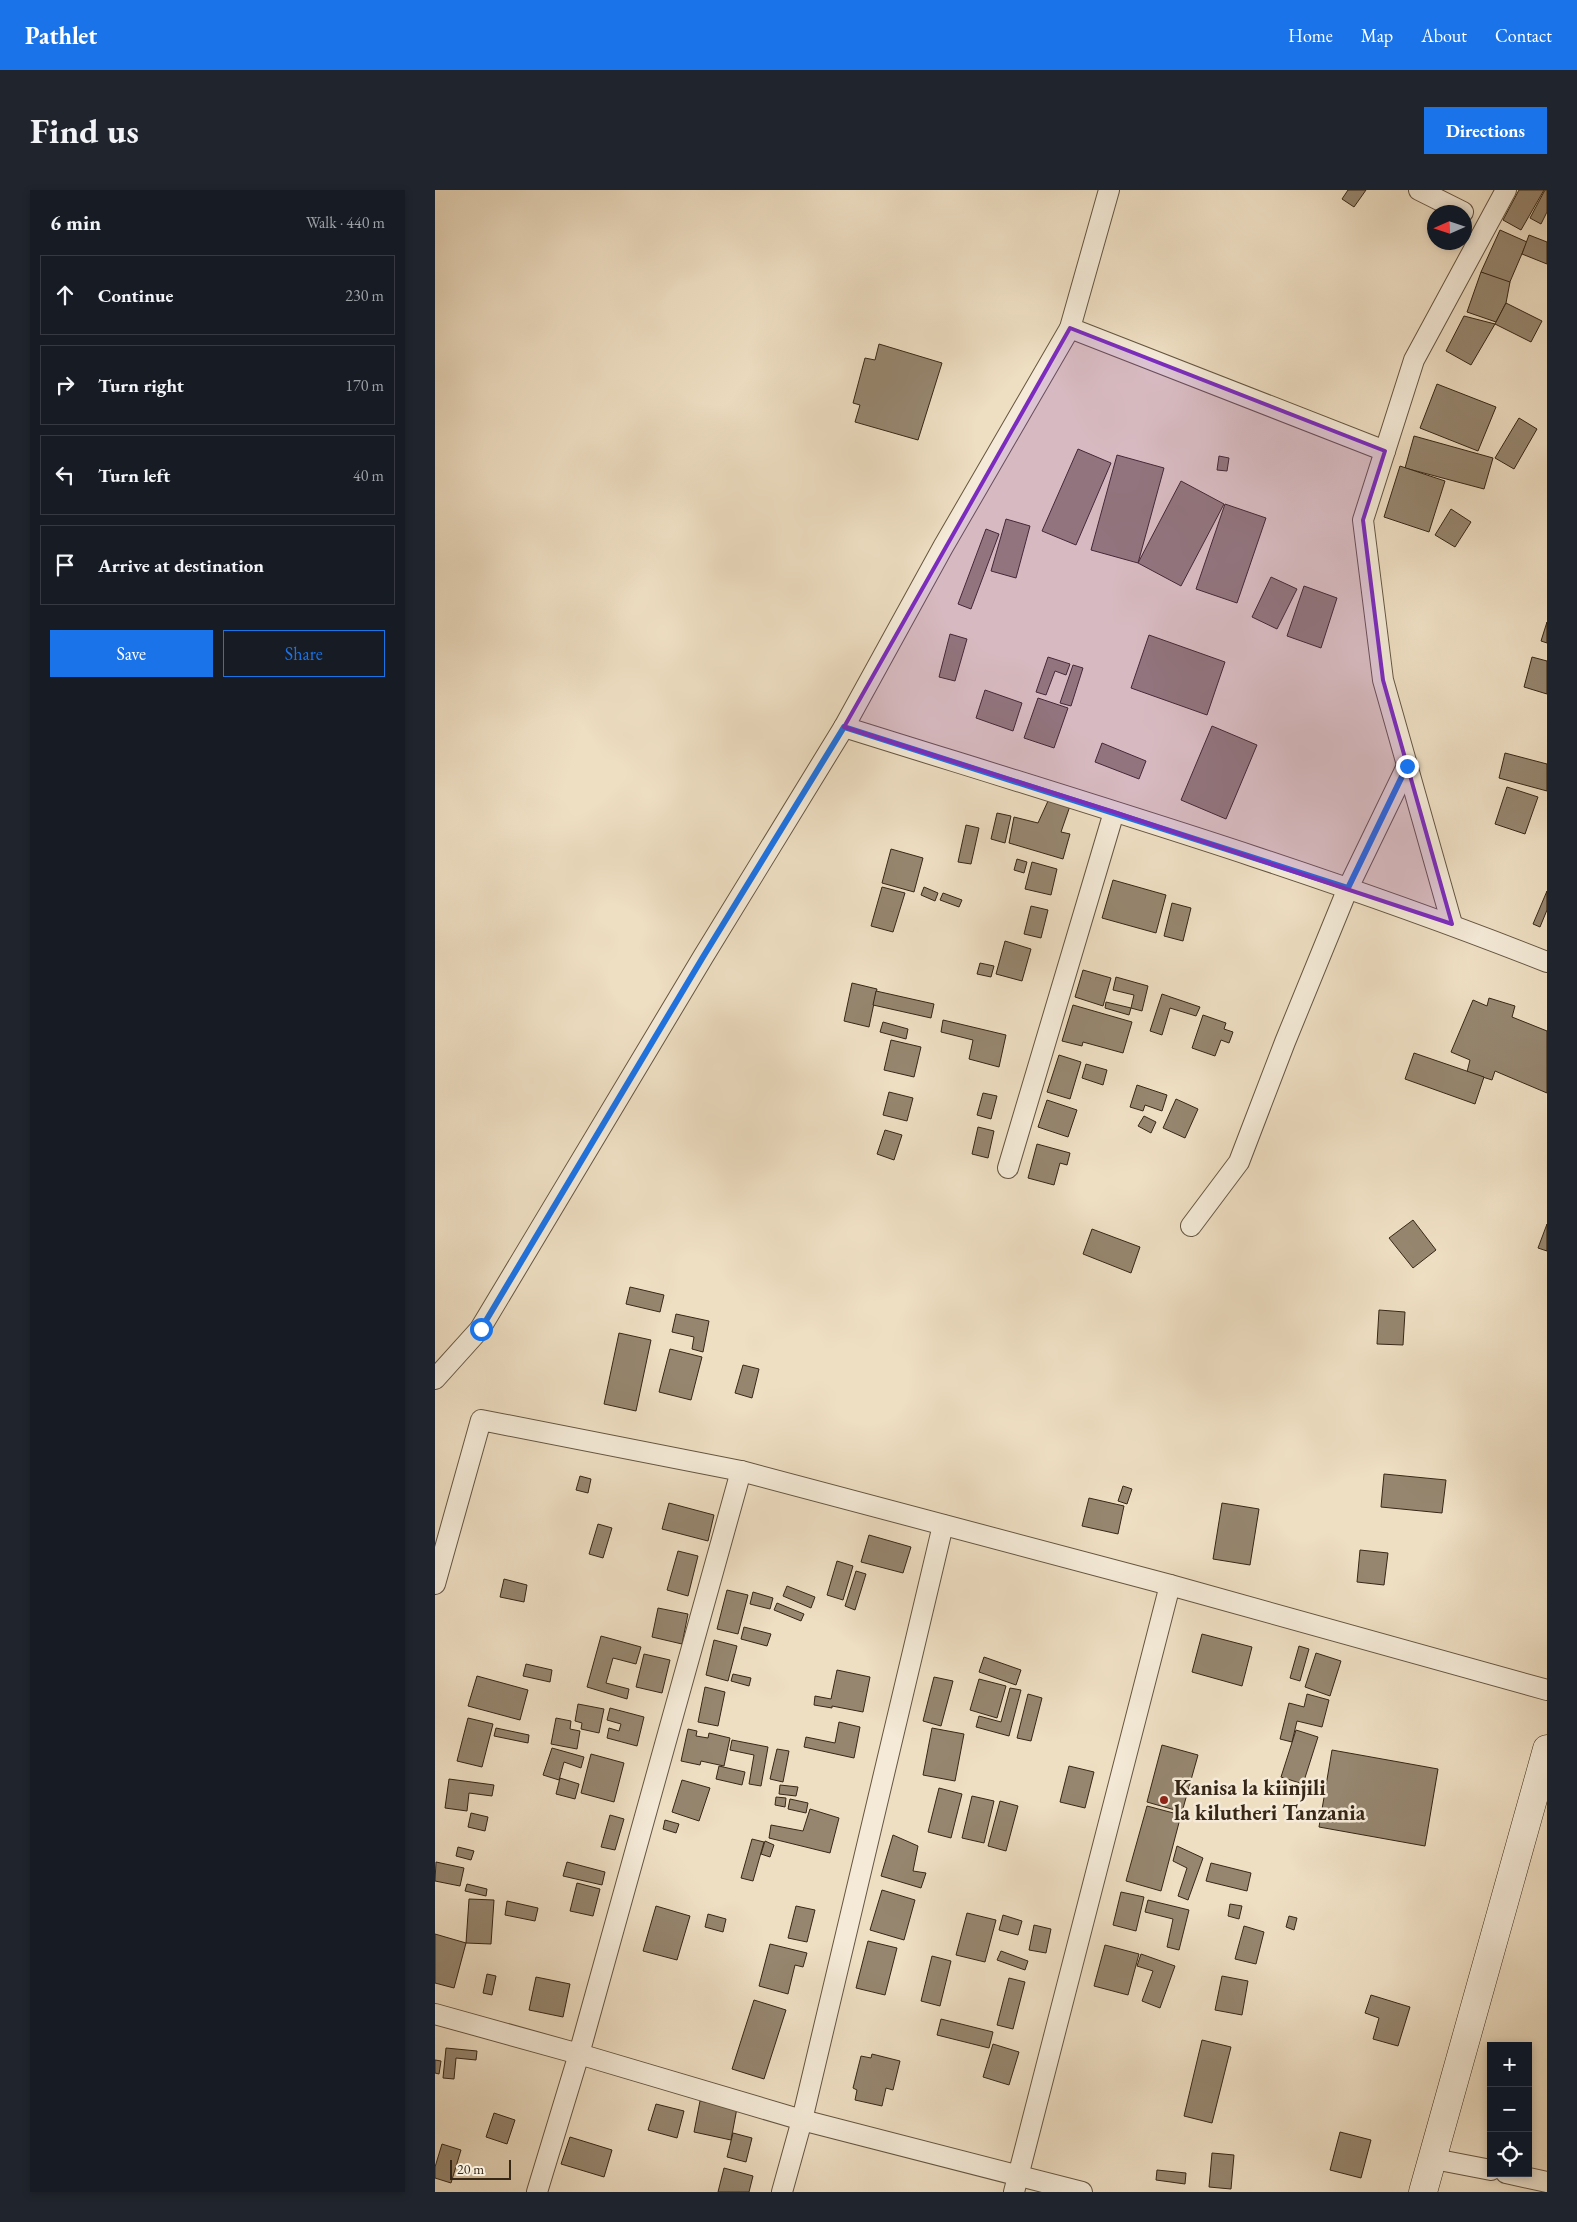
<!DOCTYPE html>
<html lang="en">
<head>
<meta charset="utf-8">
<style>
	body { margin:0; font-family:"EB Garamond",serif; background:#20242c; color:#f1f3f6 }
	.controls { position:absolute; right:15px; bottom:15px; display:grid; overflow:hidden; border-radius:0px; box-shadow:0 2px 8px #0003 }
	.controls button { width:45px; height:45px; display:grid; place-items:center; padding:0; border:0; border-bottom:1px solid #363941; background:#171b24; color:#f1f3f6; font:25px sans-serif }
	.compass { position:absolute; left:992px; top:15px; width:45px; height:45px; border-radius:50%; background:#171b24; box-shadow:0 2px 8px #0003; rotate:267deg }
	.scale { position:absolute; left:15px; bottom:12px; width:61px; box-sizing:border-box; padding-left:5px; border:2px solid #372716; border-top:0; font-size:14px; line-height:18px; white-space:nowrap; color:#372716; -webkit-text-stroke:4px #f4ead7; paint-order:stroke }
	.stop { position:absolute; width:15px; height:15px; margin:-11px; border:4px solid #1a73e8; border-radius:50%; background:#fff }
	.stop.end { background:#1a73e8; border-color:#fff; box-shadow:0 1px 5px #0008 }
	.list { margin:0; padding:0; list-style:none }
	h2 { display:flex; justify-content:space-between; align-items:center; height:65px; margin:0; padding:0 20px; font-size:21px }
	h2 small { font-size:16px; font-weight:400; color:#9ea1a6 }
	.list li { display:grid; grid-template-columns:32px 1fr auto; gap:15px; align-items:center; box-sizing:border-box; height:80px; margin:0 10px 10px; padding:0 10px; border:1px solid #363941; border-radius:0px }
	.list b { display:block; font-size:19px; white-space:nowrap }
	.list em { font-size:16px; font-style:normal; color:#9ea1a6 }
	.actions { display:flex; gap:10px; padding:15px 20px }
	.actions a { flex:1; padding:11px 0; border:1px solid #1a73e8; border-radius:0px; text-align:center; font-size:18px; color:#1a73e8 }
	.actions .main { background:#1a73e8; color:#fff }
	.icon { flex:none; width:28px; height:28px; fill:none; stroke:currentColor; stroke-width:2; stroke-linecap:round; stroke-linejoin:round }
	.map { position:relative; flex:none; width:1112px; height:2002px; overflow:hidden; border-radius:0px }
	header { display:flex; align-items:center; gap:30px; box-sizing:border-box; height:70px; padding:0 25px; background:#1a73e8; color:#fff }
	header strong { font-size:24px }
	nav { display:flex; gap:28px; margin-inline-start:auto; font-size:18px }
	.intro { display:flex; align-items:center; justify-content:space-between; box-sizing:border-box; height:120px; padding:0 30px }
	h1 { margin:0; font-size:35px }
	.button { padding:12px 22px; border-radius:0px; background:#1a73e8; color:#fff; font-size:18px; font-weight:700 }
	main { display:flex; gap:30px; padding:0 30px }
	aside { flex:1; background:#171b24; border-radius:0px; box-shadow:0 2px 8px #0003 }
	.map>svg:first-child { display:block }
</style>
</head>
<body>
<header>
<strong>Pathlet</strong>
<nav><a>Home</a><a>Map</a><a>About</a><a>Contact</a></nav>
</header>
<div class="intro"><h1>Find us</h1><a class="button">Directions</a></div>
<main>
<aside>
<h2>6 min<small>Walk · 440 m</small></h2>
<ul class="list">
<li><svg class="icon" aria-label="ahead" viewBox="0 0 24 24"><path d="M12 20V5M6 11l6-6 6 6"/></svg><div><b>Continue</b></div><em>230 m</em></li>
<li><svg class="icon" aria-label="right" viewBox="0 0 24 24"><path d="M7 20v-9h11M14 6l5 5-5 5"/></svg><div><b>Turn right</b></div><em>170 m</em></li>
<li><svg class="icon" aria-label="left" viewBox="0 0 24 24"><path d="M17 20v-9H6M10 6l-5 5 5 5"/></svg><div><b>Turn left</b></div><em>40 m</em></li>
<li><svg class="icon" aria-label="arrive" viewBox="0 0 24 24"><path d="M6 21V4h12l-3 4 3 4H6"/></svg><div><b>Arrive at destination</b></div></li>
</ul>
<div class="actions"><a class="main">Save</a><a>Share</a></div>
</aside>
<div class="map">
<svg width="1112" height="2002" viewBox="0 0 1112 2002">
	<rect width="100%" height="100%" fill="#eedec2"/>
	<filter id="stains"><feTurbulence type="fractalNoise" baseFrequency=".004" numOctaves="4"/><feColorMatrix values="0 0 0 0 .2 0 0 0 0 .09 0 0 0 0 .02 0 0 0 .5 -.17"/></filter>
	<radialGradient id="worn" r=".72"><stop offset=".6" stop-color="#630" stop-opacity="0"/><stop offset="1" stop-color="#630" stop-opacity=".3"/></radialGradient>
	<!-- building -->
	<g fill="#96866f" stroke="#372716">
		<path d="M913 0H931L919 17 907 9Z"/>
		<path d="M1084 0H1109L1086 40 1068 30Z"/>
		<path d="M1110 0H1112V22L1106 34 1095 28Z"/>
		<path d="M1065 40 1092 52 1074 94 1046 82Z"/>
		<path d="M1094 45 1112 52V74L1087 64Z"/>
		<path d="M1046 82 1075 92 1071 113 1061 132 1032 122Z"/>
		<path d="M1071 113 1107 131 1096 152 1060 134Z"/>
		<path d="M1029 126 1060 134 1036 175 1011 161Z"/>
		<path d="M444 154 507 173 483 250 420 232 425 215 418 213 430 168 440 170Z"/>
		<path d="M1002 194 1061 217 1043 261 985 238Z"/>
		<path d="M1084 228 1102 239 1079 279 1060 268Z"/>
		<path d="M979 246 1058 268 1049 299 970 278Z"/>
		<path d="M643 259 676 273 641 355 607 341Z"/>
		<path d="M682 265 729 278 703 373 656 360Z"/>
		<path d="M784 266 794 268 792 281 782 280Z"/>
		<path d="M965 276 1010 291 994 342 949 327Z"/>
		<path d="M746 291 789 314 746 396 703 373Z"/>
		<path d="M790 314 831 328 802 413 761 399Z"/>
		<path d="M1016 319 1036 332 1020 357 1000 345Z"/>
		<path d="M571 329 595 336 581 388 556 381Z"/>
		<path d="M551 339 564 344 536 419 523 414Z"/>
		<path d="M836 387 862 399 842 439 817 427Z"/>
		<path d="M869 396 902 408 886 458 852 446Z"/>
		<path d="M1112 432V453L1106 451Z"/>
		<path d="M515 444 532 449 520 491 504 487Z"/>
		<path d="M714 445 790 472 772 525 696 498Z"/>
		<path d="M613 467 635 474 631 485 620 481 611 505 601 502Z"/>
		<path d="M1097 467 1112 471V504L1089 497Z"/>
		<path d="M638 475 648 478 636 516 625 513Z"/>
		<path d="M550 500 587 513 578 541 541 528Z"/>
		<path d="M603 508 633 518 619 558 589 548Z"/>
		<path d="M777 536 822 555 791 629 746 610Z"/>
		<path d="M667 553 711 571 704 589 660 572Z"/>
		<path d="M1070 563 1112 574V601L1064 588Z"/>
		<path d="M1072 597 1103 607 1090 644 1060 634Z"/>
		<path d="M613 611 635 616 626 642 635 644 628 669 574 653 579 627 603 633Z"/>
		<path d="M562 623 576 626 570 653 556 649Z"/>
		<path d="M531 635 544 638 536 674 523 672Z"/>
		<path d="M456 659 488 668 479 702 447 693Z"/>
		<path d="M582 669 592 672 589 683 579 680Z"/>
		<path d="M597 672 622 679 616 705 590 699Z"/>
		<path d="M678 690 731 705 721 743 667 728Z"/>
		<path d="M447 697 470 703 458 742 436 736Z"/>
		<path d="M489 697 503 703 500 711 486 705Z"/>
		<path d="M1112 701V720L1105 737 1098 734Z"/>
		<path d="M508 703 527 710 524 717 505 710Z"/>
		<path d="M737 713 756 718 748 751 729 746Z"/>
		<path d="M596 716 613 720 606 748 589 744Z"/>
		<path d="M570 751 596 759 587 791 561 784Z"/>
		<path d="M545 773 559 776 556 787 542 784Z"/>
		<path d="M648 780 676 788 668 816 640 807Z"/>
		<path d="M681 787 713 796 707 821 696 818 699 805 678 800Z"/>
		<path d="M417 793 442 799 434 837 409 831Z"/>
		<path d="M441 801 499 814 496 828 438 815Z"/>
		<path d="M727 804 765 817 761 826 735 818 727 845 715 841Z"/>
		<path d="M1054 808 1080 816 1077 827 1112 841V903L1060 881 1057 890 1032 882 1035 870 1016 862 1038 810 1052 816Z"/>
		<path d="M671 812 696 818 694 825 670 818Z"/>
		<path d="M638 815 697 832 688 863 648 852 647 856 627 851Z"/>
		<path d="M768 825 791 833 789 839 798 842 794 853 786 850 780 866 757 858Z"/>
		<path d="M508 830 571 845 564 877 534 869 538 850 506 842Z"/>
		<path d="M448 832 473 839 471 849 445 842Z"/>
		<path d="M456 850 486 857 479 887 449 880Z"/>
		<path d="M979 863 1049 887 1040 914 970 889Z"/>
		<path d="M624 865 646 872 635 909 612 902Z"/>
		<path d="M651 874 672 880 668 895 647 888Z"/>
		<path d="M702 895 732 905 727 921 710 915 708 921 695 917Z"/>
		<path d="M454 902 478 908 472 931 448 925Z"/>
		<path d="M548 903 562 906 556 929 542 925Z"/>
		<path d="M741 909 763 919 750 948 728 938Z"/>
		<path d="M612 910 642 920 633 947 603 937Z"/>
		<path d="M709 926 721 932 716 943 703 936Z"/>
		<path d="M543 937 559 941 553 968 537 964Z"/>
		<path d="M450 940 467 945 459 970 442 964Z"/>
		<path d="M602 954 635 963 632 975 625 973 619 995 593 988Z"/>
		<path d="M978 1030 1001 1060 978 1078 954 1048Z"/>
		<path d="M1112 1034V1061L1103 1058Z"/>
		<path d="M657 1039 705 1057 696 1083 648 1064Z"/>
		<path d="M195 1097 229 1105 225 1122 191 1114Z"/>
		<path d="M944 1120 970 1122 968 1155 942 1154Z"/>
		<path d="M241 1124 274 1131 268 1162 257 1159 259 1147 237 1142Z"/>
		<path d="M184 1143 216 1150 201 1221 169 1214Z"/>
		<path d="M235 1159 267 1167 256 1210 224 1202Z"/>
		<path d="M308 1175 324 1179 317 1208 300 1203Z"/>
		<path d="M949 1284 1011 1290 1007 1323 946 1317Z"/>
		<path d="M145 1286 156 1289 153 1303 141 1300Z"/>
		<path d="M688 1296 697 1299 692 1314 683 1311Z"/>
		<path d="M654 1308 689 1316 683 1344 647 1336Z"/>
		<path d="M234 1313 279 1325 273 1351 227 1339Z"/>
		<path d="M787 1313 824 1319 815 1375 778 1369Z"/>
		<path d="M163 1334 177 1338 168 1368 154 1364Z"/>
		<path d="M434 1345 476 1357 468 1383 426 1372Z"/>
		<path d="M925 1360 953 1363 949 1395 922 1392Z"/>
		<path d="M243 1361 263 1366 253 1406 232 1400Z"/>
		<path d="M402 1371 418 1376 408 1410 392 1405Z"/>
		<path d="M421 1381 431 1384 420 1420 410 1416Z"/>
		<path d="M69 1389 92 1395 89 1412 65 1407Z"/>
		<path d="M352 1396 380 1407 376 1418 348 1406Z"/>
		<path d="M292 1400 313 1405 303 1444 282 1439Z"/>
		<path d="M318 1402 338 1408 335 1419 315 1414Z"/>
		<path d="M342 1413 369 1424 366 1431 339 1420Z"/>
		<path d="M223 1418 253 1424 247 1454 217 1447Z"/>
		<path d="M309 1437 336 1444 332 1456 306 1449Z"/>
		<path d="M767 1444 817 1457 807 1496 757 1482Z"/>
		<path d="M166 1446 206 1457 201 1474 178 1468 171 1493 194 1499 192 1509 152 1497Z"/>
		<path d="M279 1450 302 1456 293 1491 271 1485Z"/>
		<path d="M864 1456 874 1459 865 1491 855 1488Z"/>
		<path d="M881 1463 906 1471 895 1506 870 1497Z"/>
		<path d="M209 1464 235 1470 227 1503 201 1497Z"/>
		<path d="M549 1467 586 1480 581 1495 544 1482Z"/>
		<path d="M91 1474 117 1480 115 1492 88 1486Z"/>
		<path d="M402 1480 435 1487 428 1522 397 1516V1518L379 1515 380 1506 396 1509Z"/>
		<path d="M298 1484 316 1488 314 1496 296 1491Z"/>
		<path d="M42 1486 93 1500 85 1530 33 1516Z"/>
		<path d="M499 1487 518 1491 506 1536 488 1531Z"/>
		<path d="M544 1489 571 1496 562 1528 535 1520Z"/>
		<path d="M270 1497 290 1502 283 1536 263 1532Z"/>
		<path d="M575 1498 586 1500 574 1546 541 1537 544 1526 566 1532Z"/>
		<path d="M593 1504 607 1508 596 1551 582 1548Z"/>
		<path d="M872 1504 894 1510 887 1537 862 1531 857 1552 845 1549 854 1513 869 1517Z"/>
		<path d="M143 1514 169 1519 164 1543 146 1539 147 1533 140 1531Z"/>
		<path d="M175 1518 209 1527 202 1556 172 1548 174 1538 184 1541 186 1534 172 1530Z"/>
		<path d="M33 1528 58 1534 47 1577 22 1571Z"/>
		<path d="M121 1528 136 1531 135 1539 145 1541 142 1559 116 1554Z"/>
		<path d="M404 1532 425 1537 419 1568 369 1557 371 1547 400 1553Z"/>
		<path d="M61 1538 94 1545 93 1553 59 1546Z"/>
		<path d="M497 1538 529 1544 520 1591 488 1585Z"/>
		<path d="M253 1539 262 1541 261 1546 273 1548 274 1543 295 1548 289 1576 266 1571 265 1575 246 1571Z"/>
		<path d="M861 1540 883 1547 868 1594 846 1587Z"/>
		<path d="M297 1550 333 1557 326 1596 314 1594 319 1565 295 1560Z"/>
		<path d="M727 1555 763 1565 747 1622 712 1612Z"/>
		<path d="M117 1558 149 1567 146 1578 129 1572 124 1590 108 1585Z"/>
		<path d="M342 1559 354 1561 348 1592 335 1589Z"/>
		<path d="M897 1560 1003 1579 990 1656 884 1637Z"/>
		<path d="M156 1564 189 1573 179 1612 146 1603Z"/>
		<path d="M284 1576 310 1582 307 1595 281 1589Z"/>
		<path d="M634 1576 659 1582 650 1618 625 1612Z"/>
		<path d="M125 1588 144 1594 140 1609 121 1604Z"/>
		<path d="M14 1589 59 1595 57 1606 34 1603 32 1621 10 1618Z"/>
		<path d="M247 1590 275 1598 264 1631 237 1622Z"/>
		<path d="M345 1595 363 1597 361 1606 344 1604Z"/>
		<path d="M504 1598 527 1604 516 1648 493 1642Z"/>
		<path d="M537 1606 559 1611 549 1653 527 1648Z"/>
		<path d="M341 1607 351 1608 350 1617 340 1615Z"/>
		<path d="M355 1609 373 1613 371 1623 353 1619Z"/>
		<path d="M565 1611 583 1616 571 1661 553 1656Z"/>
		<path d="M712 1616 746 1625 726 1701 691 1691Z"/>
		<path d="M375 1619 404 1628 395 1663 334 1648 336 1635 368 1641Z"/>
		<path d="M36 1623 53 1627 50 1641 33 1637Z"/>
		<path d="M175 1625 189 1629 180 1660 166 1657Z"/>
		<path d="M230 1630 244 1634 241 1643 228 1639Z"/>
		<path d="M458 1645 483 1656 478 1681 491 1683 486 1698 446 1686Z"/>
		<path d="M317 1649 329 1652 318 1691 306 1688Z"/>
		<path d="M330 1651 339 1655 335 1667 326 1664Z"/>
		<path d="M742 1656 768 1668 753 1710 743 1706 752 1678 738 1671Z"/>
		<path d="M23 1657 39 1661 36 1670 21 1666Z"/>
		<path d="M1 1672 29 1678 25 1696 0 1691Z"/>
		<path d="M132 1672 170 1682 167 1695 128 1686Z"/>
		<path d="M776 1673 816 1683 812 1701 771 1691Z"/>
		<path d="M142 1693 165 1699 158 1726 135 1721Z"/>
		<path d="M32 1694 52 1699 51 1706 30 1701Z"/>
		<path d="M447 1700 480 1710 469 1750 435 1740Z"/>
		<path d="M686 1702 709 1707 701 1741 678 1735Z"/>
		<path d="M34 1709 59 1710 56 1754 31 1753Z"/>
		<path d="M713 1710 754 1720 744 1760 732 1757 738 1729 710 1722Z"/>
		<path d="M72 1711 103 1718 100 1731 70 1725Z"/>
		<path d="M795 1714 807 1716 804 1729 793 1726Z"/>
		<path d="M221 1716 255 1726 242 1770 208 1761Z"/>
		<path d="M361 1716 380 1720 372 1752 353 1748Z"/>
		<path d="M532 1723 561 1730 550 1772 521 1765Z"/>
		<path d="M273 1724 291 1729 288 1742 270 1737Z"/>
		<path d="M568 1725 587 1731 583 1745 564 1740Z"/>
		<path d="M854 1726 862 1728 859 1740 851 1737Z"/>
		<path d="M599 1735 616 1739 611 1763 594 1760Z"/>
		<path d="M809 1736 829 1742 821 1774 800 1769Z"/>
		<path d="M0 1744 31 1753 19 1798 0 1793Z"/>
		<path d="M433 1751 462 1758 450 1805 421 1798Z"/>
		<path d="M335 1754 372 1763 368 1777 360 1775 353 1804 324 1796Z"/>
		<path d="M670 1755 704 1764 693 1805 659 1796Z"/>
		<path d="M566 1761 593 1771 590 1780 562 1770Z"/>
		<path d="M706 1764 740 1776 725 1818 707 1811 718 1781 702 1776Z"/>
		<path d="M497 1766 516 1771 505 1816 486 1811Z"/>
		<path d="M52 1784 61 1786 57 1805 48 1803Z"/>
		<path d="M787 1786 813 1791 807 1825 780 1820Z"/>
		<path d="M101 1787 135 1794 128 1827 94 1820Z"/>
		<path d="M574 1788 590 1792 578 1839 562 1835Z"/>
		<path d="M936 1805 975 1817 963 1856 938 1849 944 1828 930 1823Z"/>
		<path d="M319 1810 351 1820 329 1889 297 1879Z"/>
		<path d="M506 1829 558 1842 554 1858 502 1845Z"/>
		<path d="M767 1850 796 1857 777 1933 749 1926Z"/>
		<path d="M558 1854 584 1862 574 1895 548 1887Z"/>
		<path d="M11 1858 42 1861 41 1870 21 1868 19 1889 8 1888Z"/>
		<path d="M437 1864 465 1871 458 1900 451 1898 447 1916 420 1910 422 1900 418 1898 426 1866 436 1868Z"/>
		<path d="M0 1870 6 1871 4 1884 0 1883Z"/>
		<path d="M265 1911 302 1918 296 1950 259 1942Z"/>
		<path d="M221 1914 249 1921 242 1948 213 1940Z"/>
		<path d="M59 1923 80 1930 72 1954 51 1947Z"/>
		<path d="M905 1942 936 1950 926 1988 895 1980Z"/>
		<path d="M298 1943 317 1948 311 1972 292 1967Z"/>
		<path d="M135 1947 177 1960 169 1987 126 1974Z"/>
		<path d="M7 1954 26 1960 16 1993 0 1988V1977Z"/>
		<path d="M777 1963 799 1965 796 1999 774 1997Z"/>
		<path d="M289 1978 318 1986 314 2002H283Z"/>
		<path d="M722 1980 751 1983 750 1994 721 1990Z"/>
	</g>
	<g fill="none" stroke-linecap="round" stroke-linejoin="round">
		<defs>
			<g id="street">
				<path d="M984 0 1028 22"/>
				<path d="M635 138 950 261"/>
				<path d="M409 537C645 611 882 681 1112 772"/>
				<path d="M1017 734 948 490 928 330 979 170 1071 0"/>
				<path d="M573 978 679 622"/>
				<path d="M756 1036 804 972 850 852 913 698 972 576"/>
				<path d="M0 1189 45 1139 268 767 409 537 508 357 635 138 674 0"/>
				<path d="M0 1394 46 1230 306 1281 735 1395 1112 1500"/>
				<path d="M0 1824 144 1864 367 1930 647 2002"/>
				<path d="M999 1969 1056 1980"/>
				<path d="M1071 1983 1112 1992"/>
				<path d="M102 2002 144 1864 306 1281"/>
				<path d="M347 2002 367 1930 508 1335"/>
				<path d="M579 2002 735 1395"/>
			</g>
			<path id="secondary" d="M988 2002 1112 1559"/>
		</defs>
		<!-- street casing -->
		<use href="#street" stroke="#655541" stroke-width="22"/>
		<!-- secondary casing -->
		<use href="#secondary" stroke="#372716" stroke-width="29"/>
		<!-- street -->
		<use href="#street" stroke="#f4ead7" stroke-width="20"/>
		<!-- secondary -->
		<use href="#secondary" stroke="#f4ead7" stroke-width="28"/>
	</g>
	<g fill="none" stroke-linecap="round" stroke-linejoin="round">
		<!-- route -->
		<path stroke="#1a73e8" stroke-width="6" d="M46 1139 268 767 409 537 913 698 972 576"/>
	</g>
	<!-- marked area -->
	<path fill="#7b2cbf" fill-opacity="0.2" stroke="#7b2cbf" stroke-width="4" stroke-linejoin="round" d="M635 138 950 261 928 330 948 490 1017 734 679 622 409 537Z"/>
	<!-- markers -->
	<circle fill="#8f2418" stroke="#f4ead7" stroke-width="2" cx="729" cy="1610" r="5"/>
	<g text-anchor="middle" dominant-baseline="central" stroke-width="5" stroke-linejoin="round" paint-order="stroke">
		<!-- poi labels -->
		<g font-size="22" font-weight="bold" fill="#372716" stroke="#f4ead7" text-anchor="start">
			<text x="739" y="1597">Kanisa la kiinjili<tspan x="739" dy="25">la kilutheri Tanzania</tspan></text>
		</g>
	</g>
	<rect width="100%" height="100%" filter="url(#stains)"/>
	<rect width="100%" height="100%" fill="url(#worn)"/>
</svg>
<div class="controls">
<button>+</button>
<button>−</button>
<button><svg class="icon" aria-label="locate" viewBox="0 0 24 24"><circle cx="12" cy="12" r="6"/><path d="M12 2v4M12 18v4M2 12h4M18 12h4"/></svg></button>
</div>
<svg class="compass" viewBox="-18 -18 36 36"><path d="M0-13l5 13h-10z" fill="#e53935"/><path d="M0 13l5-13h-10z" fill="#9ea1a6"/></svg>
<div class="scale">20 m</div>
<div class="stop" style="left:46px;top:1139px"></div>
<div class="stop end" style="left:972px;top:576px"></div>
</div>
</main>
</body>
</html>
